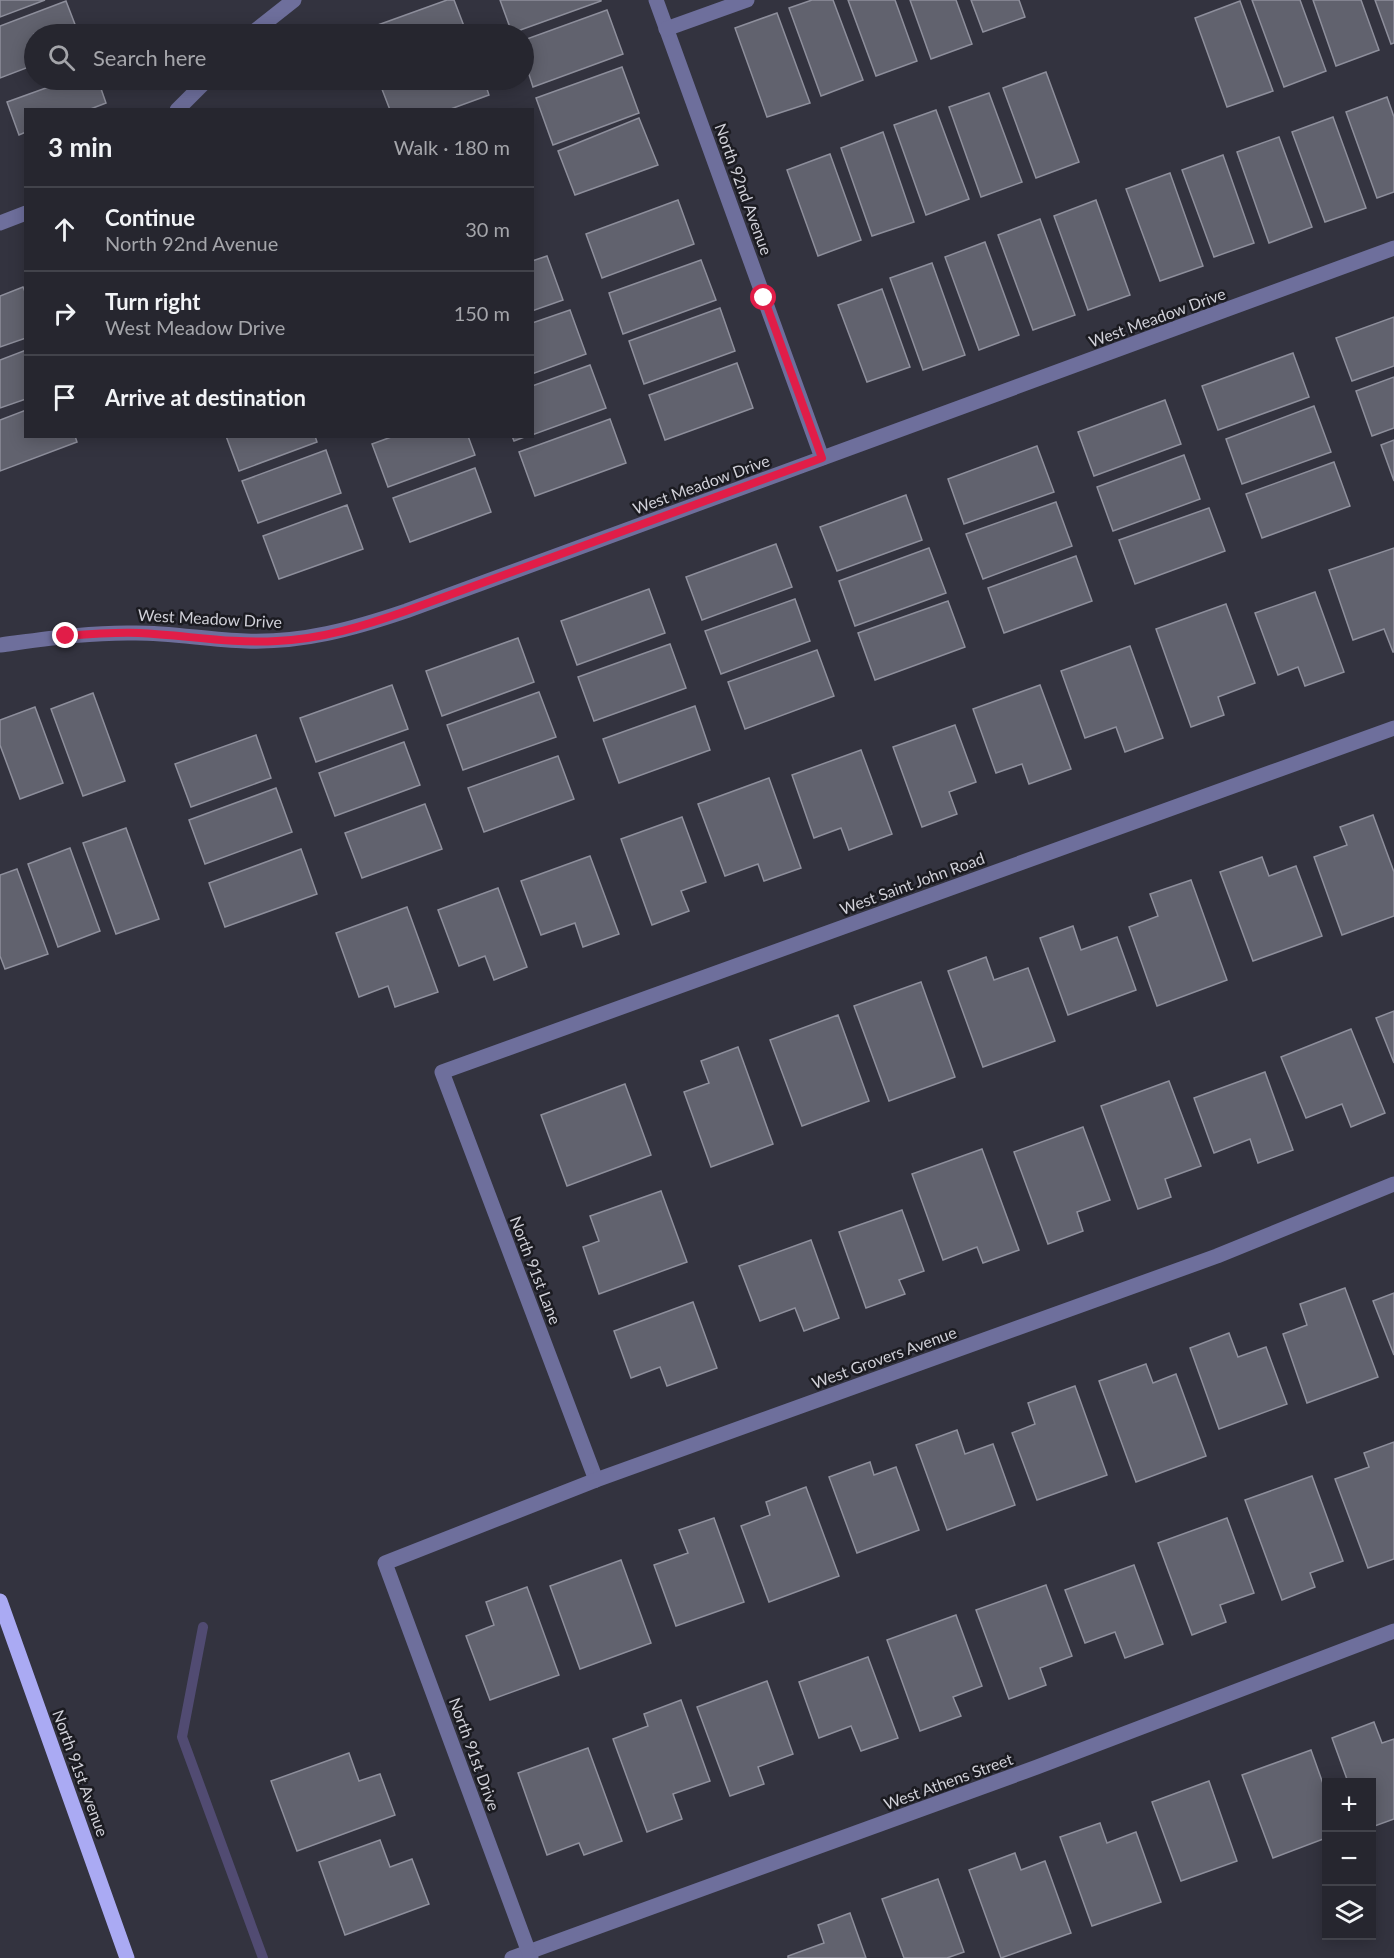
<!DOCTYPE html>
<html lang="en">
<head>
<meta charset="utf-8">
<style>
	body { margin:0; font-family:Lato,sans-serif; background:#32323b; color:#f1f3f6 }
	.controls { position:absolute; right:18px; bottom:18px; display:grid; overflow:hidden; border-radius:0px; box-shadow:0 3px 15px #0003 }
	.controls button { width:54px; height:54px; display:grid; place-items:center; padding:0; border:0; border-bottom:2px solid #42434b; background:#26262f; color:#f1f3f6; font:30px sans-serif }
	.stop { position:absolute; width:18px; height:18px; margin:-14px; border:4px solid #e11d48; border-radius:50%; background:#fff }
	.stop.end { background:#e11d48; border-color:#fff; box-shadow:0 2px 6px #0008 }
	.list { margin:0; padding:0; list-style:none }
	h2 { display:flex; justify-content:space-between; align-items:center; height:78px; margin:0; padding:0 24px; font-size:26px }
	h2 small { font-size:20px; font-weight:400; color:#a4a5aa }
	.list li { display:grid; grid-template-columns:39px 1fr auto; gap:18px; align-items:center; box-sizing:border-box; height:84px; padding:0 24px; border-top:2px solid #42434b }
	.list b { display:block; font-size:22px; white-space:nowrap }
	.list p { margin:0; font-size:20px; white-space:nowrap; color:#a4a5aa }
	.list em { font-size:20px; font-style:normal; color:#a4a5aa }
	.icon { flex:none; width:33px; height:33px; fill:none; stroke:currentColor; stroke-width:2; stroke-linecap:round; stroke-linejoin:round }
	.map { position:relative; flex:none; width:1394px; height:1958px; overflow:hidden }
	.search { position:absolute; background:#26262f; box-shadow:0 3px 15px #0003; left:24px; top:24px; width:510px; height:66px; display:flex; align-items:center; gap:15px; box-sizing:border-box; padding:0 21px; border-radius:33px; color:#a4a5aa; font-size:22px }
	.panel { position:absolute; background:#26262f; box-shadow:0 3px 15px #0003; left:24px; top:108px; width:510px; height:330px; border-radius:0px }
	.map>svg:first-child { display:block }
</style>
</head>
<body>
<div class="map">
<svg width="1394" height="1958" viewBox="0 0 1394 1958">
	<rect width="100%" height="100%" fill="#33333f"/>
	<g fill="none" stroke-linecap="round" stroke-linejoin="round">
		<!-- stream -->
		<path stroke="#514b72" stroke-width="10" d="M203 1627 182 1737 263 1958"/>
	</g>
	<!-- building -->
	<g fill="#61626e" stroke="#8e8f9c" stroke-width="1.5">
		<path d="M0 0H45L0 17Z"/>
		<path d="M447 0H454L467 34H366L364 30Z"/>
		<path d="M500 0H601V1L512 33Z"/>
		<path d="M812 0H833L863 80 821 96 789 8Z"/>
		<path d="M848 0H895L917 61 876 76Z"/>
		<path d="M910 0H956L972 44 931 59Z"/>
		<path d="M971 0H1019L1025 17 983 32Z"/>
		<path d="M1252 0H1300L1326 71 1284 87Z"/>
		<path d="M1313 0H1361L1379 50 1336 66Z"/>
		<path d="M1375 0H1394V43L1391 44Z"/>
		<path d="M66 1 76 27 81 26 85 34H34V65L0 78V26Z"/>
		<path d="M1240 1 1273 91 1227 107 1195 18Z"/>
		<path d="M607 10 623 54 533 87 524 59V40Z"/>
		<path d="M777 13 810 103 767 117 735 28Z"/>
		<path d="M622 67 639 113 553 145 536 98Z"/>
		<path d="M1046 72 1079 162 1036 178 1003 88Z"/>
		<path d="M68 80H98L106 103 88 110H26V132L19 135 7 102Z"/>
		<path d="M393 80H484L489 95 448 110H390L380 84Z"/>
		<path d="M989 93 1022 182 981 197 949 107Z"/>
		<path d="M1387 97 1394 117V192L1377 198 1346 112Z"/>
		<path d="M936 110 969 199 926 215 894 125Z"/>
		<path d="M1333 117 1366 208 1325 222 1292 132Z"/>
		<path d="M639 118 658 165 575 195 558 151Z"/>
		<path d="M883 132 914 222 872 236 841 148Z"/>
		<path d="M1279 137 1312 227 1269 243 1237 152Z"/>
		<path d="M830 154 861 240 818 256 787 170Z"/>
		<path d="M1223 155 1254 243 1214 257 1182 170Z"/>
		<path d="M1170 173 1203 266 1160 281 1126 189Z"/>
		<path d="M678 200 694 244 602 278 586 234Z"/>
		<path d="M1096 200 1130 295 1088 310 1054 216Z"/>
		<path d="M1040 219 1075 315 1033 330 998 235Z"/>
		<path d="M985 242 1019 335 979 350 945 257Z"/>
		<path d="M547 256 563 300 532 311V261Z"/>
		<path d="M701 260 716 300 623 334 609 293Z"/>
		<path d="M932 263 965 355 923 370 890 278Z"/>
		<path d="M23 287 26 294V338L0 347V296Z"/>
		<path d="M882 289 910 367 867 382 838 305Z"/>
		<path d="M720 308 735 351 644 384 629 341Z"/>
		<path d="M570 310 586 354 532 374V323Z"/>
		<path d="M1394 317V366L1352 381 1336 338Z"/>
		<path d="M26 350V399L0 408V360Z"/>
		<path d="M1293 353 1309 397 1218 430 1202 386Z"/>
		<path d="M737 363 753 408 665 440 649 395Z"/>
		<path d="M590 365 606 408 532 435V386Z"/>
		<path d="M1394 377V428L1372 436 1356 391Z"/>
		<path d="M1165 400 1181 444 1094 476 1078 432Z"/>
		<path d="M1314 406 1331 452 1242 484 1226 439Z"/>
		<path d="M26 410V436H75L77 442 0 471V420Z"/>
		<path d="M610 419 626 463 535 496 519 452Z"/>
		<path d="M226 436H315L317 442 239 471Z"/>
		<path d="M394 436H468L475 455 388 487 372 444Z"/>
		<path d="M512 436H527L514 441Z"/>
		<path d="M1394 440V481L1381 445Z"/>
		<path d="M1037 446 1054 492 964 524 948 479Z"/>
		<path d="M326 450 341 493 258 523 242 481Z"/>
		<path d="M1184 455 1200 499 1113 531 1097 487Z"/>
		<path d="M1334 462 1350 506 1262 538 1246 494Z"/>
		<path d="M475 468 491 512 410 542 393 498Z"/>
		<path d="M906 495 922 540 837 571 820 527Z"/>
		<path d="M1056 502 1072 546 983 579 966 534Z"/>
		<path d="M347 505 363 549 279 579 263 536Z"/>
		<path d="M1209 508 1225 551 1135 584 1119 540Z"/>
		<path d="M776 544 792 587 702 620 686 577Z"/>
		<path d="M929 548 946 593 855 626 839 581Z"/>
		<path d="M1394 548V652H1393L1384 629 1353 640 1329 570Z"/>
		<path d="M1076 556 1092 601 1004 633 988 588Z"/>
		<path d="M649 589 665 633 577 665 561 621Z"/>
		<path d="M1315 592 1344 672 1305 686 1298 667 1278 675 1255 613Z"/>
		<path d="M795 599 810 641 721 674 705 631Z"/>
		<path d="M948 601 965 647 875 680 858 633Z"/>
		<path d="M1226 604 1255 683 1218 697 1224 715 1191 727 1156 629Z"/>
		<path d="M518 638 534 682 442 716 426 671Z"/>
		<path d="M670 644 686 688 594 721 578 677Z"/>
		<path d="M1130 646 1163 738 1125 752 1116 727 1085 738 1061 671Z"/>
		<path d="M817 650 834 696 745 729 728 682Z"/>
		<path d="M392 685 408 729 316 762 300 718Z"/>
		<path d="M1040 685 1071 769 1029 784 1022 764 996 773 973 709Z"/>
		<path d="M539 692 556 737 463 770 447 725Z"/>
		<path d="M93 693 125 781 83 796 51 709Z"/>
		<path d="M695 706 710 750 619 783 603 739Z"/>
		<path d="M35 707 63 783 20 799 0 745V720Z"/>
		<path d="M955 725 976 782 949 792 957 814 922 827 893 747Z"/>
		<path d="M256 735 271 778 191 807 175 764Z"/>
		<path d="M404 742 420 785 335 816 319 773Z"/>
		<path d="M861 750 892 834 849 850 841 828 814 838 792 775Z"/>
		<path d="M558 756 574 799 484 832 468 788Z"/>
		<path d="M769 778 801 868 764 881 758 864 725 876 698 804Z"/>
		<path d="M276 788 292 832 205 864 189 820Z"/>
		<path d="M425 804 442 849 362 878 345 833Z"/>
		<path d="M1373 815 1394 872V916L1342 935 1314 857 1347 845 1340 827Z"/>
		<path d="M682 817 706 882 681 891 689 911 652 925 621 839Z"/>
		<path d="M126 828 159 919 116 934 83 843Z"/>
		<path d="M70 848 100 931 58 947 28 864Z"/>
		<path d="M301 849 317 894 225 927 209 883Z"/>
		<path d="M590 856 619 934 583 947 575 923 541 935 521 881Z"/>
		<path d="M1262 857 1269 876 1296 866 1322 936 1253 961 1220 872Z"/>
		<path d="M17 869 48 954 5 969 0 956V875Z"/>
		<path d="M1191 880 1227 980 1157 1006 1129 927 1158 916 1150 894Z"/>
		<path d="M498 888 527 967 494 980 485 956 459 966 438 910Z"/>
		<path d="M407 907 438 992 395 1007 388 986 359 997 336 933Z"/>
		<path d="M1073 926 1081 950 1117 937 1136 990 1068 1015 1040 938Z"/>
		<path d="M986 957 994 980 1028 968 1055 1041 983 1067 948 971Z"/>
		<path d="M921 982 955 1077 889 1101 854 1006Z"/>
		<path d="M1394 1011V1063L1376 1018Z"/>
		<path d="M838 1015 869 1101 802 1126 770 1040Z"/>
		<path d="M1351 1029 1385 1113 1351 1127 1342 1104 1306 1118 1281 1057Z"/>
		<path d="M738 1047 773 1144 711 1167 684 1092 709 1083 701 1061Z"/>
		<path d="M1265 1072 1293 1150 1258 1163 1250 1139 1214 1153 1194 1098Z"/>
		<path d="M1169 1081 1201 1166 1165 1179 1171 1197 1138 1209 1101 1106Z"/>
		<path d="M625 1084 651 1155 567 1186 541 1115Z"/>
		<path d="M1083 1127 1110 1200 1077 1212 1083 1231 1048 1244 1014 1152Z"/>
		<path d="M982 1149 1019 1250 983 1263 977 1247 943 1260 912 1174Z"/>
		<path d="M661 1191 687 1262 599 1294 583 1247 599 1241 590 1216Z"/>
		<path d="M902 1210 924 1271 899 1280 905 1294 866 1308 839 1232Z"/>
		<path d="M811 1240 839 1318 804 1331 795 1308 760 1321 739 1266Z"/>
		<path d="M1345 1288 1378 1377 1307 1403 1283 1334 1307 1325 1300 1304Z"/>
		<path d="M1394 1293V1355L1373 1301Z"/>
		<path d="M693 1302 717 1368 667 1386 660 1367 631 1378 614 1331Z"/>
		<path d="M1229 1333 1238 1357 1266 1347 1287 1404 1219 1429 1190 1348Z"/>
		<path d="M1146 1364 1153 1383 1176 1374 1206 1456 1136 1482 1099 1381Z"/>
		<path d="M1075 1386 1107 1475 1037 1500 1012 1433 1035 1424 1028 1403Z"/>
		<path d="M957 1430 965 1454 993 1444 1015 1505 947 1530 916 1445Z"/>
		<path d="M1394 1442V1559L1368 1568 1335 1479 1369 1467 1364 1453Z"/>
		<path d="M870 1462 874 1475 896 1467 919 1530 857 1553 829 1477Z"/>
		<path d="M1312 1476 1343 1561 1310 1573 1315 1587 1282 1600 1245 1500Z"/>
		<path d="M806 1487 839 1576 769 1602 741 1526 770 1515 766 1502Z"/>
		<path d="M714 1518 744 1602 676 1626 654 1565 688 1553 679 1530Z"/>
		<path d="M1227 1518 1254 1593 1220 1605 1226 1622 1192 1635 1158 1543Z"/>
		<path d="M621 1560 651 1643 580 1669 550 1586Z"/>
		<path d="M1134 1565 1163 1644 1125 1658 1115 1632 1085 1643 1065 1590Z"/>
		<path d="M1046 1585 1072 1656 1040 1668 1046 1685 1009 1699 976 1610Z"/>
		<path d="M527 1587 559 1675 490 1700 466 1636 494 1625 486 1602Z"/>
		<path d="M956 1615 982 1686 953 1697 961 1716 920 1731 887 1640Z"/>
		<path d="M868 1657 898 1738 861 1751 851 1726 819 1738 799 1682Z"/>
		<path d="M767 1681 793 1754 758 1767 764 1784 730 1796 697 1707Z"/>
		<path d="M681 1700 710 1781 673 1794 682 1819 647 1832 613 1739 648 1726 644 1714Z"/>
		<path d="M1374 1722 1382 1743 1394 1739V1819L1372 1827V1782H1348L1332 1738Z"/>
		<path d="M588 1748 622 1841 584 1855 579 1843 547 1855 518 1773Z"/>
		<path d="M1311 1750 1326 1792V1838L1273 1858 1242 1775Z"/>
		<path d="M349 1753 359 1781 380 1774 395 1815 297 1851 271 1781Z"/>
		<path d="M1209 1781 1237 1861 1181 1881 1152 1802Z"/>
		<path d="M1100 1823 1107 1843 1136 1832 1161 1902 1092 1926 1060 1837Z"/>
		<path d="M380 1840 390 1867 412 1859 429 1904 345 1935 319 1862Z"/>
		<path d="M1015 1853 1021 1870 1045 1861 1071 1933 1001 1958 969 1870Z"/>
		<path d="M938 1879 964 1952 947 1958H904L882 1899Z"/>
		<path d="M850 1913 866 1958H788V1956L824 1943 818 1925Z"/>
	</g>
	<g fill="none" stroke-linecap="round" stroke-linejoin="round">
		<!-- minor -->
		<g stroke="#6e6f9c" stroke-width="15">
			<path d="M656 0 822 458"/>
			<path d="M666 29 747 0"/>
			<path d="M251 34 294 0"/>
			<path d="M177 110 207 80"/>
			<path d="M0 223 26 213"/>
			<path d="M0 645C45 639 90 632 136 633 173 633 209 640 246 641 302 643 353 629 406 611L1394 248"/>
			<path d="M596 1480 442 1072 1394 728"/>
			<path d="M512 1958 1037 1767 1394 1631"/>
			<path d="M531 1958 385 1563 596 1480 1217 1256 1394 1184"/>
		</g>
		<!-- major -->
		<path stroke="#aaaaf3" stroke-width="15" d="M0 1601 127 1958"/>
	</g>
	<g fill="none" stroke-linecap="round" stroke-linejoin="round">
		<!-- route -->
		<path stroke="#e11d48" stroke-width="8" d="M66 636C90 634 115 632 139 633 185 635 231 644 277 641 322 639 364 626 406 611L822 458 764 298"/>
	</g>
	<g text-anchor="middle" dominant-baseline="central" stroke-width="5" stroke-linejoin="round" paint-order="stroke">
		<!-- street labels -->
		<g font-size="16" fill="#d0d0d8" stroke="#1b1b21">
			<text transform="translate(744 189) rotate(70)">North 92nd Avenue</text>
			<text transform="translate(1157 317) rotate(-20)">West Meadow Drive</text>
			<text transform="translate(701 484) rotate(-20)">West Meadow Drive</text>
			<text transform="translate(210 618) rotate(3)">West Meadow Drive</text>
			<text transform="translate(912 883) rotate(-20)">West Saint John Road</text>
			<text transform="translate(536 1270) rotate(69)">North 91st Lane</text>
			<text transform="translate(884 1357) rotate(-20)">West Grovers Avenue</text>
			<text transform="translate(475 1754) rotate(70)">North 91st Drive</text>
			<text transform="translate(81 1773) rotate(70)">North 91st Avenue</text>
			<text transform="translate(948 1781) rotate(-20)">West Athens Street</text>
		</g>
	</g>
</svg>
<div class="controls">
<button>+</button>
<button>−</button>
<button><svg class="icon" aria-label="layers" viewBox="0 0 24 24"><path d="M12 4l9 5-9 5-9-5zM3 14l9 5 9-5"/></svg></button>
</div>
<div class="stop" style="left:764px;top:298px"></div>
<div class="stop end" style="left:66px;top:636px"></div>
<div class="search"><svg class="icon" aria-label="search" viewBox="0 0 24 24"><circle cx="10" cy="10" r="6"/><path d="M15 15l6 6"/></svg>Search here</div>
<section class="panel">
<h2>3 min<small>Walk · 180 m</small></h2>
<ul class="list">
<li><svg class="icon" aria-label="ahead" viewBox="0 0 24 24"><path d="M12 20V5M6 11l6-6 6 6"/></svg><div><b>Continue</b><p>North 92nd Avenue</p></div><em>30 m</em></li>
<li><svg class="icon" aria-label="right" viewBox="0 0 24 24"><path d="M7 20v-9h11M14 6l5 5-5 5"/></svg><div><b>Turn right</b><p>West Meadow Drive</p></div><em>150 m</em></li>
<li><svg class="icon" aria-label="arrive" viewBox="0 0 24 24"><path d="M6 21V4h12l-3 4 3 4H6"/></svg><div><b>Arrive at destination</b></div></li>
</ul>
</section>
</div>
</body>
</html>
